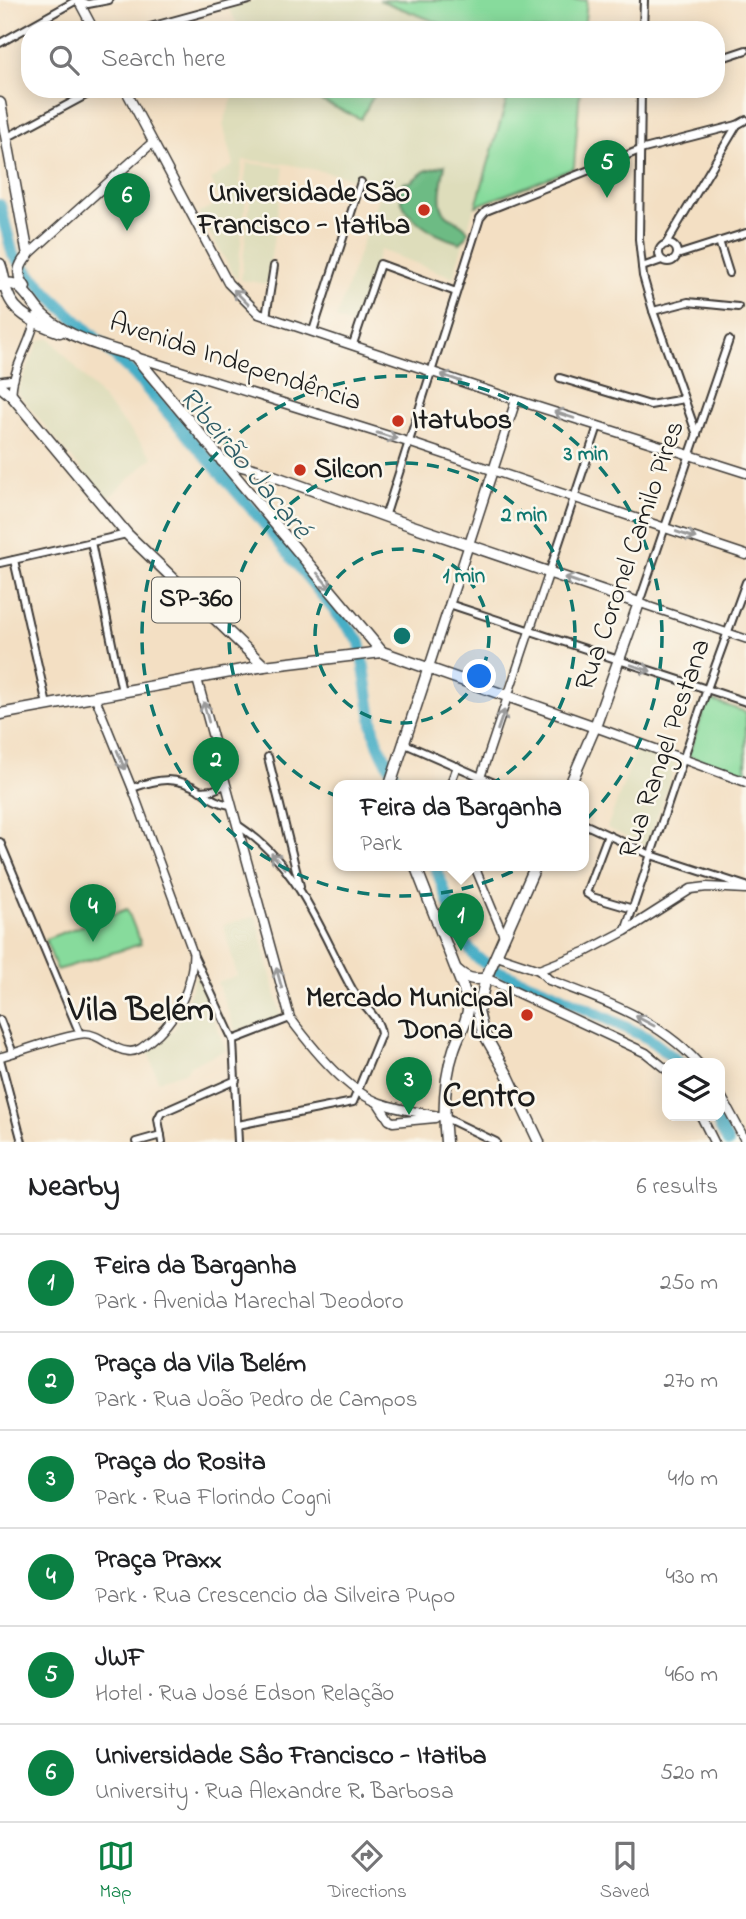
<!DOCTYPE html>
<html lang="en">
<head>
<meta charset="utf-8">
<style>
	body { margin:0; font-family:"Indie Flower",sans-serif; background:#f2f2f2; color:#202124 }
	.controls { position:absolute; right:21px; bottom:21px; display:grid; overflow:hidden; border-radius:14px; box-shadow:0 4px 18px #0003 }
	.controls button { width:63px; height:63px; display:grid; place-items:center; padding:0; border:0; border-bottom:2px solid #e0e0e0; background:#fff; color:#202124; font:35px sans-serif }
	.you { position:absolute; left:480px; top:677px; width:24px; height:24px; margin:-18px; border:5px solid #fff; border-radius:50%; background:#1a73e8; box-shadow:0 0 0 10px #1a73e833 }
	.badge { display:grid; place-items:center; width:46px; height:46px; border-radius:50%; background:#0b8043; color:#fff; font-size:23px; font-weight:700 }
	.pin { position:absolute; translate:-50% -58px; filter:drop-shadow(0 2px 4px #0008) }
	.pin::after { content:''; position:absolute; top:37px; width:24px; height:21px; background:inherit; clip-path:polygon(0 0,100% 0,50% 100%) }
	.popup { position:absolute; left:333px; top:780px; width:256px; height:91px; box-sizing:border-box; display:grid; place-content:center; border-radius:14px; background:#fff; filter:drop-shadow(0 2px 5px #0005); font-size:23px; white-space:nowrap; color:#757577 }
	.popup b { font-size:26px; color:#202124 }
	.popup::after { content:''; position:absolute; left:50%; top:100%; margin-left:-14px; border:14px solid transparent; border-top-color:#fff }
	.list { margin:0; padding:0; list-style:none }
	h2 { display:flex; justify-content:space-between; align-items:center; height:91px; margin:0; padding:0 28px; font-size:30px }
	h2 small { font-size:23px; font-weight:400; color:#757577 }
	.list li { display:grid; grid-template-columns:46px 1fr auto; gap:21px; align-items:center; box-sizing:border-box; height:98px; padding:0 28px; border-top:2px solid #e0e0e0 }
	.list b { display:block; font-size:26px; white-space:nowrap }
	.list p { margin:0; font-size:23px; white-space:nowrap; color:#757577 }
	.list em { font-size:23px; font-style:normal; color:#757577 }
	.icon { flex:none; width:38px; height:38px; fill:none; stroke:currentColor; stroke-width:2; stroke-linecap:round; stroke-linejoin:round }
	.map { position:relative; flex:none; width:746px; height:1142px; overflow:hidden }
	.search { position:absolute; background:#fff; box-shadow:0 4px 18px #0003; left:21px; right:21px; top:21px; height:77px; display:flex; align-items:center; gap:18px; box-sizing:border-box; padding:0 24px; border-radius:28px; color:#757577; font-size:26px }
	.sheet { height:679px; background:#fff }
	nav { display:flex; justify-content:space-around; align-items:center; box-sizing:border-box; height:98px; border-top:2px solid #e0e0e0; background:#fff; font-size:19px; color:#757577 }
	nav a { display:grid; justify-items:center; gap:4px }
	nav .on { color:#0b8043 }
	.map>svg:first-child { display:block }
</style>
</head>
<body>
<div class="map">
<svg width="746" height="1142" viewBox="0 0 746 1142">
	<rect width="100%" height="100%" fill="#fbf7ec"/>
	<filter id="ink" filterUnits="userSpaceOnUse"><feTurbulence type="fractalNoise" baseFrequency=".0143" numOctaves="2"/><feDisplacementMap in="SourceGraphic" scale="14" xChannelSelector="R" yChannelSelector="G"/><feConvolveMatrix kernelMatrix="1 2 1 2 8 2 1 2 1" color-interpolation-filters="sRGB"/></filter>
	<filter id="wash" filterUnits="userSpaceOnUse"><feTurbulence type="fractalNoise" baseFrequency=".00686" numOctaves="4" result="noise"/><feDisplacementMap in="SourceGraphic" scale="28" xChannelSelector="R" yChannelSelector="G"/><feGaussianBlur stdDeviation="1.57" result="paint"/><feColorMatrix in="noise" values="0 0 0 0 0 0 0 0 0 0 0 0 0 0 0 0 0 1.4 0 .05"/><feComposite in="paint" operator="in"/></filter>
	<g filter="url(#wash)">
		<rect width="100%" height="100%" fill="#f3dfc3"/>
		<!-- built -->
		<g fill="#deddbb">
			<path d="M256 0H380L457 30H241L227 6Z"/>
			<path d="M236 89H510L453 277 380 250 353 326 336 319 381 189 340 175 287 164 243 160 240 184 247 190 237 280 198 213 221 202 211 179 234 165 223 124Z"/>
			<path d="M247 163 284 167 267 284 241 280 251 189 244 184Z"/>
			<path d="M50 338 153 457 106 500 17 392 39 341Z"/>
			<path d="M637 748 676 763 647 846 607 828Z"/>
			<path d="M256 916 281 1016 236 1032 217 982 237 976 224 925Z"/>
			<path d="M196 973 226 1050 190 1065 187 1071 158 1081 148 1051 160 1045 174 1029 188 999Z"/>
		</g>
		<!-- green -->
		<g fill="#87db9c" stroke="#527c5c" stroke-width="2">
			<path d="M379 0H587L584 30H457Z"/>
			<path d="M326 89H377L361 119 321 101Z"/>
			<path d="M510 89H580L574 168 476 206Z"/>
			<path d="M708 699 746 712V776L688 756Z"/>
			<path d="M127 909 141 944 57 970 45 939Z"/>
		</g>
		<!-- forest -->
		<path fill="#6dbb84" stroke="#446c50" stroke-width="2" d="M445 165C443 177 435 205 446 214 454 222 460 221 468 231L466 238 460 243C436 236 390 214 403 183L410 182 425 171Z"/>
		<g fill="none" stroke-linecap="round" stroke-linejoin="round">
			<!-- river -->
			<g stroke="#47aec6" stroke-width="12">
				<path d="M0 205 13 255 49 295 134 374 257 515 360 642 374 731 379 746 399 785"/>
				<path d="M435 865 462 939 475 956 495 970 546 990 648 1038 680 1063"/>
				<path d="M714 1116 728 1142"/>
			</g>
		</g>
	</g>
	<g filter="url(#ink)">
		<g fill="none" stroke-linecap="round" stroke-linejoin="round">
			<defs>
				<g id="minor">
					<path d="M79 0 88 4 109 0"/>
					<path d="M139 30 249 0"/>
					<path d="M643 30 644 0"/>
					<path d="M0 43 77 0"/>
					<path d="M716 60 746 50"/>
					<path d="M641 89 639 239 643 276 653 311 697 435"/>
					<path d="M6 138 97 89"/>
					<path d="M719 241 729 273"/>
					<path d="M666 244 737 125"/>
					<circle cx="668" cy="253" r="9"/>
					<path d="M677 255 746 233"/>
					<path d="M642 267 662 260"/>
					<path d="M653 311 688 302 738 307"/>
					<path d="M266 317 274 266"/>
					<path d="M313 331 361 182"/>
					<path d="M353 344 380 264 456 292"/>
					<path d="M560 378 650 405 684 399"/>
					<path d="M385 517 480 218 486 211 640 150 737 125 746 120"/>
					<path d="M91 542 122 692"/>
					<path d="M14 560 47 705"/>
					<path d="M0 563 127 534"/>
					<path d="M549 573 598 426"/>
					<path d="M639 603 729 340"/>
					<path d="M449 604 746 702"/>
					<path d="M405 744 499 785"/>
					<path d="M268 757 300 886"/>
					<path d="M450 785 457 766"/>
					<path d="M132 788C158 779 175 775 201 791 211 798 217 803 230 805"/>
					<path d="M200 791 213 790 225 785"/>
					<path d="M584 824 651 855 746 886"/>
					<path d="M608 835 586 893 592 897 633 909"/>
					<path d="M0 842 80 1034"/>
					<path d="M625 931 707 689 746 582"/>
					<path d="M193 954 233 1040 238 1142"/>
					<path d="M0 1020 13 1053"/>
					<path d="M233 1040 290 1018"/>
					<path d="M0 1059 22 1142"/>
					<path d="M444 1117 496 1142"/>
					<path d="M238 1125 353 1102 381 1034C379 1016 361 1004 352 989 319 929 299 865 239 826"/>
					<path d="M136 1142 161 1135"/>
					<path d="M162 1142 158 1119 161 1113 236 1080"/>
				</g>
				<g id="tertiary">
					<path d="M0 381 14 379"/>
					<path d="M12 396C11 369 31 344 36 317"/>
					<path d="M639 603 746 639"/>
					<path d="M478 785 549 573"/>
					<path d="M474 865 504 937"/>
					<path d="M0 1057C22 1051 61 1036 82 1034 99 1032 111 1050 127 1051 136 1053 143 1047 150 1041 177 1020 193 987 193 953L132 788 95 697"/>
				</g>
				<g id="secondary">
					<path d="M78 0 94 30"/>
					<path d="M125 89 228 283 259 314 516 400 746 473"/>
					<path d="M28 255 152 143"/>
					<path d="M136 357 408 442 746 555"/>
					<path d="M429 667 516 400"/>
					<path d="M197 679 290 1018C310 1045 348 1092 380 1103 400 1110 423 1113 444 1117"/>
					<path d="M595 727 746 782"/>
					<path d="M497 956 539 970 585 952 625 931 691 889 707 887 746 889"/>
					<path d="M539 970 549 980C603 1000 658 1019 698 1063"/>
					<path d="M486 978 646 1053 667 1070"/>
					<path d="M720 1094 746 1142"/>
					<path d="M378 1103 389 1120 393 1122 435 1118"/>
					<path d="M701 1116 714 1142"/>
				</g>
				<g id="primary">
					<path d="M0 103 28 255C18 266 16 275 25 287"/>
					<path d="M0 264C4 274 4 283 7 292 14 315 40 325 60 332"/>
					<path d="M0 286C22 275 30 305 45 317 69 338 104 347 135 356L382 652"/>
					<path d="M0 386 12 396 127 534 264 666"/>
					<path d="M222 461 257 470 398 521 639 603 595 727 570 785"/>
					<path d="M0 714 264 666 382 652 595 727"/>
					<path d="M390 785 429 667"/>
					<path d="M415 865 469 1003C467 1024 460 1031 454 1049 444 1079 443 1111 446 1142"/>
					<path d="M536 865 486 978 478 1011 483 1032 508 1076 539 1142"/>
					<path d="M457 970C466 978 473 981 486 978"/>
				</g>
			</defs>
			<!-- minor casing -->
			<use href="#minor" stroke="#3c3935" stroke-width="10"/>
			<!-- tertiary casing -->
			<use href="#tertiary" stroke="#3c3935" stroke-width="10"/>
			<!-- secondary casing -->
			<use href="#secondary" stroke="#3c3935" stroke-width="11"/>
			<!-- primary casing -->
			<use href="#primary" stroke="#3c3935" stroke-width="13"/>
			<!-- minor -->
			<use href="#minor" stroke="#fff" stroke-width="6"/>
			<!-- tertiary -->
			<use href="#tertiary" stroke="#fff" stroke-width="7"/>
			<!-- secondary -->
			<use href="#secondary" stroke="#fff" stroke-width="8"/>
			<!-- primary -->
			<use href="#primary" stroke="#fff" stroke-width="10"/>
		</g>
		<!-- one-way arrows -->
		<defs><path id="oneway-shaft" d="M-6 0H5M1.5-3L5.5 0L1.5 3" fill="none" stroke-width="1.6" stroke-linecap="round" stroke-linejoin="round" transform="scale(1.75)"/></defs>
		<g stroke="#999">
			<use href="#oneway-shaft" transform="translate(241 297) rotate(-135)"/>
			<use href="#oneway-shaft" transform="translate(451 378) rotate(-161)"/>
			<use href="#oneway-shaft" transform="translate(564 415) rotate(-162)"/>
			<use href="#oneway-shaft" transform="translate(387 436) rotate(17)"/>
			<use href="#oneway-shaft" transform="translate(686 535) rotate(19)"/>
			<use href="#oneway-shaft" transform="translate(324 581) rotate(50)"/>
			<use href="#oneway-shaft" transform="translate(574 581) rotate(-161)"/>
			<use href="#oneway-shaft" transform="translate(641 668) rotate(18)"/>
			<use href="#oneway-shaft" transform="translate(206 712) rotate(-105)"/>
			<use href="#oneway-shaft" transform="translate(501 720) rotate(-71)"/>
			<use href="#oneway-shaft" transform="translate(121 760) rotate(68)"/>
			<use href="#oneway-shaft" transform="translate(278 861) rotate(-131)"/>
			<use href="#oneway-shaft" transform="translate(279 978) rotate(-105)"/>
			<use href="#oneway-shaft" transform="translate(645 1021) rotate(-152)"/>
		</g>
	</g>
	<!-- distance rings -->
	<g fill="none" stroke="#0f766e" stroke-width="3.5" stroke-dasharray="12 9">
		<circle cx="402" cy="636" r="87"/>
		<circle cx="402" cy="636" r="173"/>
		<circle cx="402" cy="636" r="260"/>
	</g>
	<!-- markers -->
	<g fill="#c8321e" stroke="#fbf7ec" stroke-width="2.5">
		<circle cx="424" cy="210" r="7"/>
		<circle cx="398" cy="421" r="7"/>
		<circle cx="300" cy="470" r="7"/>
		<circle cx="527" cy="1015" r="7"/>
	</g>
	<g text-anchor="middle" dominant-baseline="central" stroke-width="5" stroke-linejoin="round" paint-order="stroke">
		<!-- shield labels -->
		<rect fill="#fbf7ec" stroke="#5f5e5a" stroke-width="2" x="152" y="577.5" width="88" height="45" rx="5"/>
		<g font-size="26" font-weight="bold" fill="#1c1c1c">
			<text x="196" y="600">SP-360</text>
		</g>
		<!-- poi labels -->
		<g font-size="28" font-weight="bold" fill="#1c1c1c" stroke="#fbf7ec" text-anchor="end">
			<text x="410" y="194">Universidade São<tspan x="410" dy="32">Francisco - Itatiba</tspan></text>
			<text x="412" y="421" text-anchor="start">Itatubos</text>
			<text x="314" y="470" text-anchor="start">Silcon</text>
			<text x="513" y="999">Mercado Municipal<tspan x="513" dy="32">Dona Lica</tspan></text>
		</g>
		<!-- street labels -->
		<g font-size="28" fill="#1c1c1c" stroke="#fbf7ec">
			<text transform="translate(235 363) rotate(18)">Avenida Independência</text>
			<text transform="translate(631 556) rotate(-71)">Rua Coronel Camilo Pires</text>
			<text transform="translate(666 749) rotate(-71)">Rua Rangel Pestana</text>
		</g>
		<!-- water labels -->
		<g font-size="30" font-style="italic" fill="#2f5e68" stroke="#fbf7ec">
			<text transform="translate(244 464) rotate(50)">Ribeirão Jacaré</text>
		</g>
		<!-- district labels -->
		<g font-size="35" font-weight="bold" fill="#1c1c1c" stroke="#fbf7ec">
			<text x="141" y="1011">Vila Belém</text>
			<text x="489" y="1097">Centro</text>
		</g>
	</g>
	<circle cx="402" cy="636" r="10" fill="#0f766e" stroke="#fbf7ec" stroke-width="3.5"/>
	<g font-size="21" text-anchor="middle" font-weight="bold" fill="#0f766e" stroke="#fbf7ec" stroke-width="5" stroke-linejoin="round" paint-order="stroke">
		<text x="586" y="460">3 min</text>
		<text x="524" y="521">2 min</text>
		<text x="464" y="582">1 min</text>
	</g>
</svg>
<div class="controls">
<button><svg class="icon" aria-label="layers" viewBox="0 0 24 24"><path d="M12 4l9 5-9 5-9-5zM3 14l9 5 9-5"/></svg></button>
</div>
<div class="you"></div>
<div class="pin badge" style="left:461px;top:951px">1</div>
<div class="popup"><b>Feira da Barganha</b>Park</div>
<div class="pin badge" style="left:216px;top:795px">2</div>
<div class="pin badge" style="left:409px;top:1115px">3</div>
<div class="pin badge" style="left:93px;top:942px">4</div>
<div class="pin badge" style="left:607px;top:198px">5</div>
<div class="pin badge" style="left:127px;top:231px">6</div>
<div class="search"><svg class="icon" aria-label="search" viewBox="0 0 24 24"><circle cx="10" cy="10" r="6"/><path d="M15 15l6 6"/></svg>Search here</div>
</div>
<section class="sheet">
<h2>Nearby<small>6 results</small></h2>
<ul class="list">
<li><span class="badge">1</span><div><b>Feira da Barganha</b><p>Park · Avenida Marechal Deodoro</p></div><em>250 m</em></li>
<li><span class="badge">2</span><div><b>Praça da Vila Belém</b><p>Park · Rua João Pedro de Campos</p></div><em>270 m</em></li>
<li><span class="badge">3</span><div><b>Praça do Rosita</b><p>Park · Rua Florindo Cogni</p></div><em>410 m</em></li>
<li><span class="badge">4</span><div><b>Praça Praxx</b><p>Park · Rua Crescencio da Silveira Pupo</p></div><em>430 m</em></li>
<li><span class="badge">5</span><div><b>JWF</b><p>Hotel · Rua José Edson Relação</p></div><em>460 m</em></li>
<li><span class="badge">6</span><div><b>Universidade Sâo Francisco - Itatiba</b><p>University · Rua Alexandre R. Barbosa</p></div><em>520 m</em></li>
</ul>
</section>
<nav>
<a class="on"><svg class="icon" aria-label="map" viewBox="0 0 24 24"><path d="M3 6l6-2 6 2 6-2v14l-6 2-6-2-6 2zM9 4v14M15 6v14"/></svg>Map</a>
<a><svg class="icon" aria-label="directions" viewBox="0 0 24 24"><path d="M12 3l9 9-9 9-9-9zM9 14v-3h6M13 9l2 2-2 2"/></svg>Directions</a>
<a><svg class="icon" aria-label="saved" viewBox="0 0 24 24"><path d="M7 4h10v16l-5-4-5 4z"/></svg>Saved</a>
</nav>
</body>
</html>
